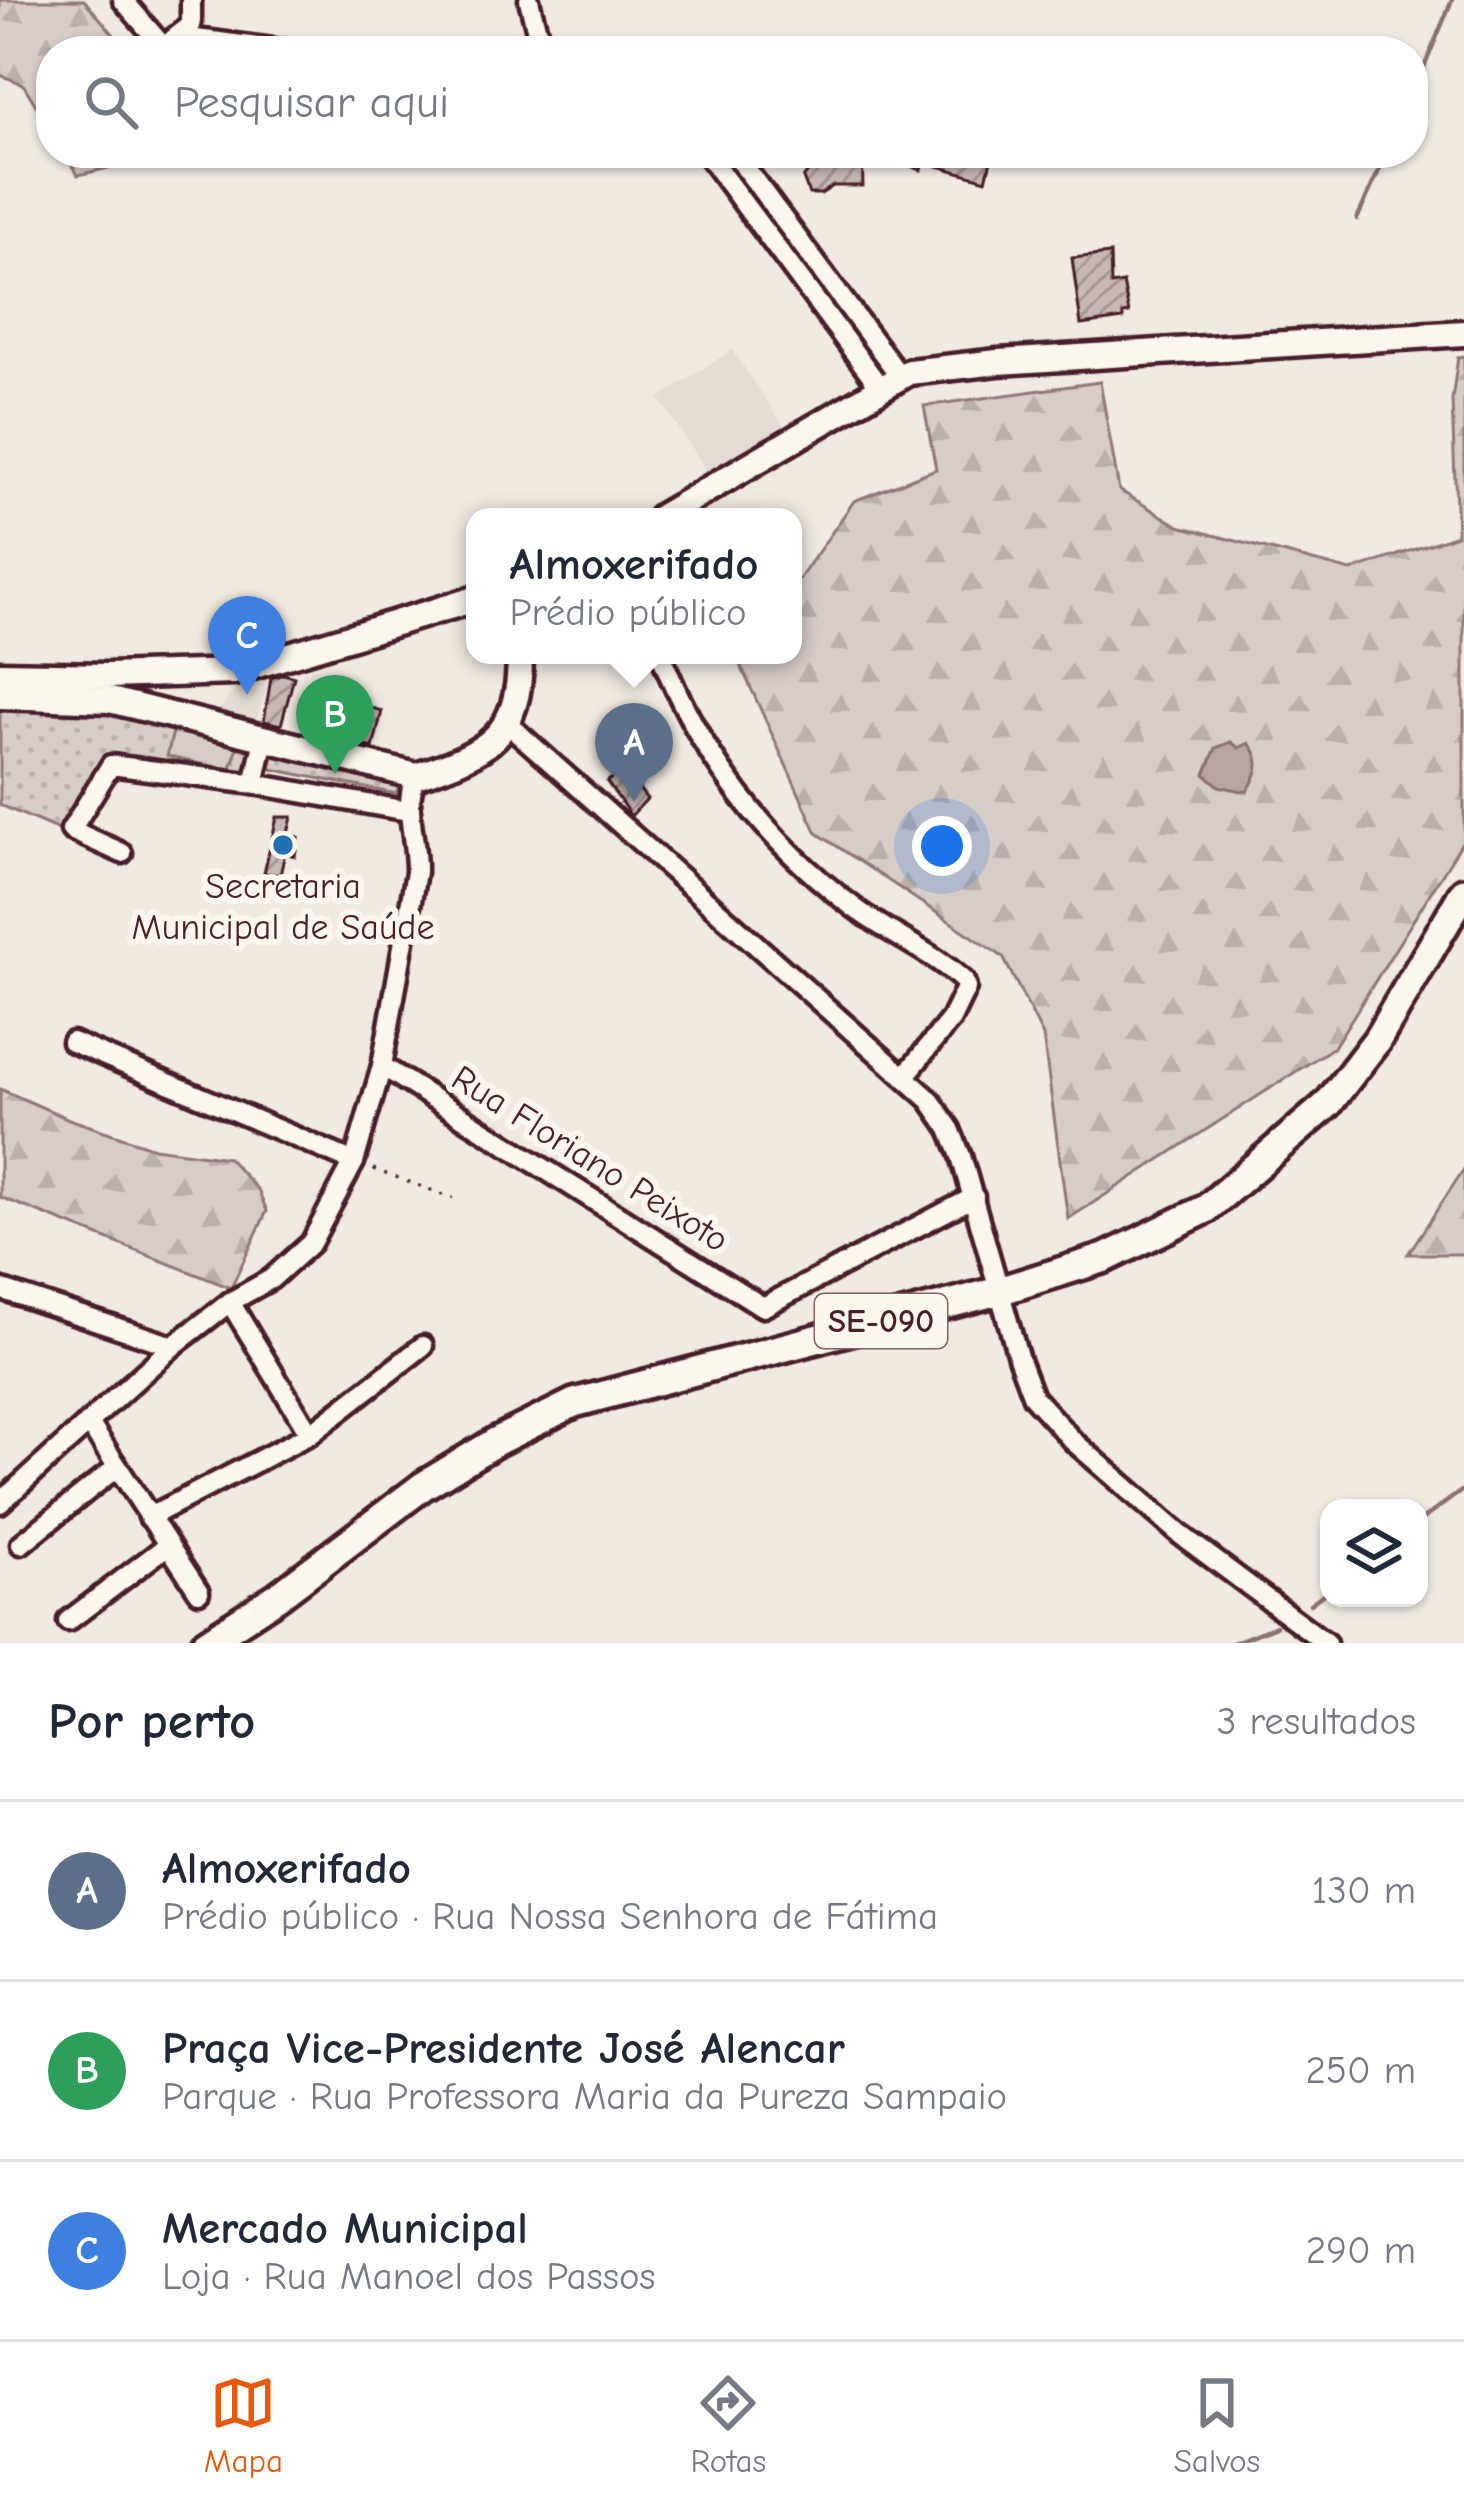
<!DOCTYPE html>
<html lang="pt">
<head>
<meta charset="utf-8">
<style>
	body { margin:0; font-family:"Comic Neue",sans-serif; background:#f6f6f7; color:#1f2937 }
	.controls { position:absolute; right:36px; bottom:36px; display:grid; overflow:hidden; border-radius:24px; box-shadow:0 3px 9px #0004 }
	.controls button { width:108px; height:108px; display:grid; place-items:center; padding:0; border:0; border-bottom:3px solid #e0e1e3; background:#fff; color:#1f2937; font:60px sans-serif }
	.you { position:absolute; left:942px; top:846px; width:42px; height:42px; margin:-30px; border:9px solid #fff; border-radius:50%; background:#1a73e8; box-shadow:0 0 0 18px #1a73e833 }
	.badge { display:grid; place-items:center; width:78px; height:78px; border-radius:50%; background:#ea580c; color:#fff; font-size:39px; font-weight:700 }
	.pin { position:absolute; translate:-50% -99px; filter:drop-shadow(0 3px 6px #0008) }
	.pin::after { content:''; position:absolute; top:63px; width:42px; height:36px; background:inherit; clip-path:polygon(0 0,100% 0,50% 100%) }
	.popup { position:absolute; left:466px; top:508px; width:336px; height:156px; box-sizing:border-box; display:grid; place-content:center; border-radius:24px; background:#fff; filter:drop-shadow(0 3px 9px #0005); font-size:39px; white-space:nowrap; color:#747a83 }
	.popup b { font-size:45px; color:#1f2937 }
	.popup::after { content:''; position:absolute; left:50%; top:100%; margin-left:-24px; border:24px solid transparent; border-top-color:#fff }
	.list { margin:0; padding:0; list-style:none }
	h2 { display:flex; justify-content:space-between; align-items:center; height:156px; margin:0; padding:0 48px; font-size:51px }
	h2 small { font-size:39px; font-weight:400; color:#747a83 }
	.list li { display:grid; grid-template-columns:78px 1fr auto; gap:36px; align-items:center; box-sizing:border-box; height:180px; padding:0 48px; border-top:3px solid #e0e1e3 }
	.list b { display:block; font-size:45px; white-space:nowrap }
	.list p { margin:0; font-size:39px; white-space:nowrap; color:#747a83 }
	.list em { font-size:39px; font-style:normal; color:#747a83 }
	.icon { flex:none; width:66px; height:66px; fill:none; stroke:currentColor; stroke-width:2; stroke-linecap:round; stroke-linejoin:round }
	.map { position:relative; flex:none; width:1464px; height:1643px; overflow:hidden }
	.search { position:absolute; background:#fff; box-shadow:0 3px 9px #0004; left:36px; right:36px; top:36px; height:132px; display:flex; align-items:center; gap:30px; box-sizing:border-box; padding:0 42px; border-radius:48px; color:#747a83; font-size:45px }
	.sheet { height:696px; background:#fff }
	nav { display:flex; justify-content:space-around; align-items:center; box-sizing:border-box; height:168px; border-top:3px solid #e0e1e3; background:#fff; font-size:33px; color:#747a83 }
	nav a { display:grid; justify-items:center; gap:6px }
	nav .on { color:#ea580c }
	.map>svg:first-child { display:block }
</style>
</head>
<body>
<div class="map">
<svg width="1464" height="1643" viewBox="0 0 1464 1643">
	<defs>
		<pattern id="forest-firs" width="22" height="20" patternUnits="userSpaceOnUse" patternTransform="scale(3)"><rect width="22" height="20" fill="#d8ccc6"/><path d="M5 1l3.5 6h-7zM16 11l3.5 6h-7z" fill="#bbafaa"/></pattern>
		<pattern id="park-dots" width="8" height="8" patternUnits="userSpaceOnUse" patternTransform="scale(3)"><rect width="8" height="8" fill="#d8ccc6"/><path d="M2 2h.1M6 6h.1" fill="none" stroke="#bbafaa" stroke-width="1.8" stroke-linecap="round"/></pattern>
		<pattern id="building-hatch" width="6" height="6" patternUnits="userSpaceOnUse" patternTransform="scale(3)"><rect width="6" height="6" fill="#c8b8b3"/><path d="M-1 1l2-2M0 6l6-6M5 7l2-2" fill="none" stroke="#a49592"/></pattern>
	</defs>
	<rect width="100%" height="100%" fill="#f0eae0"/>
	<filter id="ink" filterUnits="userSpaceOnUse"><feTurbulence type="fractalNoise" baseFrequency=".00833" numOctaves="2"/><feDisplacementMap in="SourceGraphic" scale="24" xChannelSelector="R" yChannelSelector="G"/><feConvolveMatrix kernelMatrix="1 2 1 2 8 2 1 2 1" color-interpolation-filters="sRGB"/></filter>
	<g filter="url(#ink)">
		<!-- built -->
		<g fill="#e4dbd2">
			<path d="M732 350 786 430 714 482 659 398Z"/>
			<path d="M271 672 257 720 218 712 243 678Z"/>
		</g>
		<!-- forest -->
		<g fill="url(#forest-firs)" stroke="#917678" stroke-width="3">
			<path d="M0 0H84L128 51H51V130L23 84 0 75Z"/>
			<path d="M65 153H139L135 162 78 175Z"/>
			<path d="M1464 356V839L1334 1047 1068 1219 1043 1036 1003 957 817 833 740 664 747 655H793V588L854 501 936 469 924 406 1100 382 1119 490 1179 526 1351 571 1457 535 1452 400 1458 357Z"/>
			<path d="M0 1089 69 1119 154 1148 228 1158 258 1190 267 1211 231 1288 0 1197Z"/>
			<path d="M1464 1169V1254H1408Z"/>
		</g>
		<!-- park -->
		<g fill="url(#park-dots)" stroke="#917678" stroke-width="3">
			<path d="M82 705 255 743 249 776 148 758 110 762 66 833 0 805V707Z"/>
			<path d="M270 750 401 780 396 794 267 768Z"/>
		</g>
		<!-- pitch -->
		<path fill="#d8ccc6" stroke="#917678" stroke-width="3" d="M174 728 239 743 230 771 167 756Z"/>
		<!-- water -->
		<path fill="#b8a4a2" stroke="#8c6f72" stroke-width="3" d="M1231 742 1239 748 1249 743C1264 761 1258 774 1247 792L1219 786 1205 774 1216 748Z"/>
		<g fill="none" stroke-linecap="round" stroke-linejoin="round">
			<!-- stream -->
			<g stroke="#8c6f72" stroke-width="4.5">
				<path d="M1413 94 1452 0"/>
				<path d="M1357 219 1387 153"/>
				<path d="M1419 1522 1464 1489"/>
				<path d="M1310 1604 1329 1590"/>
				<path d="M1232 1643 1276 1626"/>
			</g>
		</g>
		<!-- building -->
		<g fill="url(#building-hatch)" stroke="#4a1f2b" stroke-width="3">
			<path d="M786 153H862L863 186H833L821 194H809L803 178 813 165Z"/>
			<path d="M877 153H993L986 180 924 162 921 170Z"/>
			<path d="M1110 254 1111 285 1123 283 1129 313 1123 314V319L1081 325 1072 258Z"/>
			<path d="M284 674 294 677 281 725 264 721 271 678Z"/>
			<path d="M348 701 382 711 373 748 335 739Z"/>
			<path d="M647 745 655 758 632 780 647 799 631 816 607 782Z"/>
			<path d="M277 817H292L288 834 298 837 295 856 285 853 280 875 264 873Z"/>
		</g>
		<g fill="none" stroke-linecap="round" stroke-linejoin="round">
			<defs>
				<g id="street">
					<path d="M123 0 167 51"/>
					<path d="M529 0 542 51"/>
					<path d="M180 37 289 51"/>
					<path d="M173 39 191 25V0"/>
					<path d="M706 153 880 387"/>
					<path d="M734 153 899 375"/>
					<path d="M661 655C701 757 767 843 856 909 890 934 932 952 964 981L966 988 951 1019 905 1076"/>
					<path d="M508 724 930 1100 950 1129 961 1156 1019 1360 1033 1397 1073 1441 1181 1535 1326 1643"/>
					<path d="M254 784 264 739"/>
					<path d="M122 853 71 830 111 765 254 784 408 811"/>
					<path d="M72 1042 354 1162"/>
					<path d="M382 1066 763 1307 974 1197"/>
					<path d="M0 1289 173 1346"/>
					<path d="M230 1302 310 1434"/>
					<path d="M89 1423 199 1592"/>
					<path d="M0 1503 173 1346 230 1302 271 1279 311 1243 354 1162 382 1066 416 872C417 838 402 808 416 776"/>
					<path d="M149 1517 310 1434 423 1346"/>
					<path d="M21 1544 117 1467"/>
					<path d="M68 1621 168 1545"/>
				</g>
				<g id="secondary">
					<path d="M661 517 909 372 998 362 1464 333"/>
					<path d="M0 674 107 676 234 672 475 599"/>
					<path d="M0 696 110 700 416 776C489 752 520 736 520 655"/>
				</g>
				<path id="primary" d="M206 1643 278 1596 423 1486 497 1441 574 1403 1002 1290 1105 1258 1206 1209 1328 1104 1377 1040 1464 892"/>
			</defs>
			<!-- street casing -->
			<use href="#street" stroke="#4a1f2b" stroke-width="27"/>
			<!-- secondary casing -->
			<use href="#secondary" stroke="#4a1f2b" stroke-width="33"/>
			<!-- primary casing -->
			<use href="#primary" stroke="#4a1f2b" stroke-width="36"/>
			<!-- path -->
			<g stroke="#4a1f2b" stroke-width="3" stroke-dasharray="3 9" stroke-linecap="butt">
				<path d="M373 1169 453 1198"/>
				<path d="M819 1299 850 1308"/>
			</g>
			<!-- street -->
			<use href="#street" stroke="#fbf7ec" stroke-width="18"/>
			<!-- secondary -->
			<use href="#secondary" stroke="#fbf7ec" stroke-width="24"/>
			<!-- primary -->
			<use href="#primary" stroke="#fbf7ec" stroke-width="27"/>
		</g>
	</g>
	<!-- markers -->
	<circle fill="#1f6fb2" stroke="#fbf7ec" stroke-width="4.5" cx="283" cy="845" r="12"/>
	<g text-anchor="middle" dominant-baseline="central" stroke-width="12" stroke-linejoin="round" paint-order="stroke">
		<!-- shield labels -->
		<rect fill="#fbf7ec" stroke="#7f6065" stroke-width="3" x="815" y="1294" width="132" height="54" rx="9"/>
		<g font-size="33" font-weight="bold" fill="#4a1f2b">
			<text x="881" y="1321">SE-090</text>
		</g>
		<!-- poi labels -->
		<g font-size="36" fill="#4a1f2b" stroke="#fbf7ec">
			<text x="283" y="886">Secretaria<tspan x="283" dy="41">Municipal de Saúde</tspan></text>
		</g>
		<!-- street labels -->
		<g font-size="36" fill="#4a1f2b" stroke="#fbf7ec">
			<text transform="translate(590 1159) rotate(32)">Rua Floriano Peixoto</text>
		</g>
	</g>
</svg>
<div class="controls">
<button><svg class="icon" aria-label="layers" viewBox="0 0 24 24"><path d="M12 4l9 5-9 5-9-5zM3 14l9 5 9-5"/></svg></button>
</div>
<div class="you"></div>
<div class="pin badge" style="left:634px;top:802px;background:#5c6f8a">A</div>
<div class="popup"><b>Almoxerifado</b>Prédio público</div>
<div class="pin badge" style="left:335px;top:774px;background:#2e9e5b">B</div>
<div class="pin badge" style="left:247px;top:695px;background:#3f7fe0">C</div>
<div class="search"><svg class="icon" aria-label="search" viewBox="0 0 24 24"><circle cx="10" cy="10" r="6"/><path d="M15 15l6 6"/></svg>Pesquisar aqui</div>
</div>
<section class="sheet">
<h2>Por perto<small>3 resultados</small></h2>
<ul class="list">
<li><span class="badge" style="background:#5c6f8a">A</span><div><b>Almoxerifado</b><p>Prédio público · Rua Nossa Senhora de Fátima</p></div><em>130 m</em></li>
<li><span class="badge" style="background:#2e9e5b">B</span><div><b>Praça Vice-Presidente José Alencar</b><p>Parque · Rua Professora Maria da Pureza Sampaio</p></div><em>250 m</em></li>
<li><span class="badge" style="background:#3f7fe0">C</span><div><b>Mercado Municipal</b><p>Loja · Rua Manoel dos Passos</p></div><em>290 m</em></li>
</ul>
</section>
<nav>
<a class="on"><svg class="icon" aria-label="map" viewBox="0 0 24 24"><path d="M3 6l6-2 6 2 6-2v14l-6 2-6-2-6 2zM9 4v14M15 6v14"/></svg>Mapa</a>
<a><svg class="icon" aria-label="directions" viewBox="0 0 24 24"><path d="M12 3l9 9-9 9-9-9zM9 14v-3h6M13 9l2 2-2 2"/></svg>Rotas</a>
<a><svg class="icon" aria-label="saved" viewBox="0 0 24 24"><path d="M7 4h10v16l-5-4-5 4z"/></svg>Salvos</a>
</nav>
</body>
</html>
